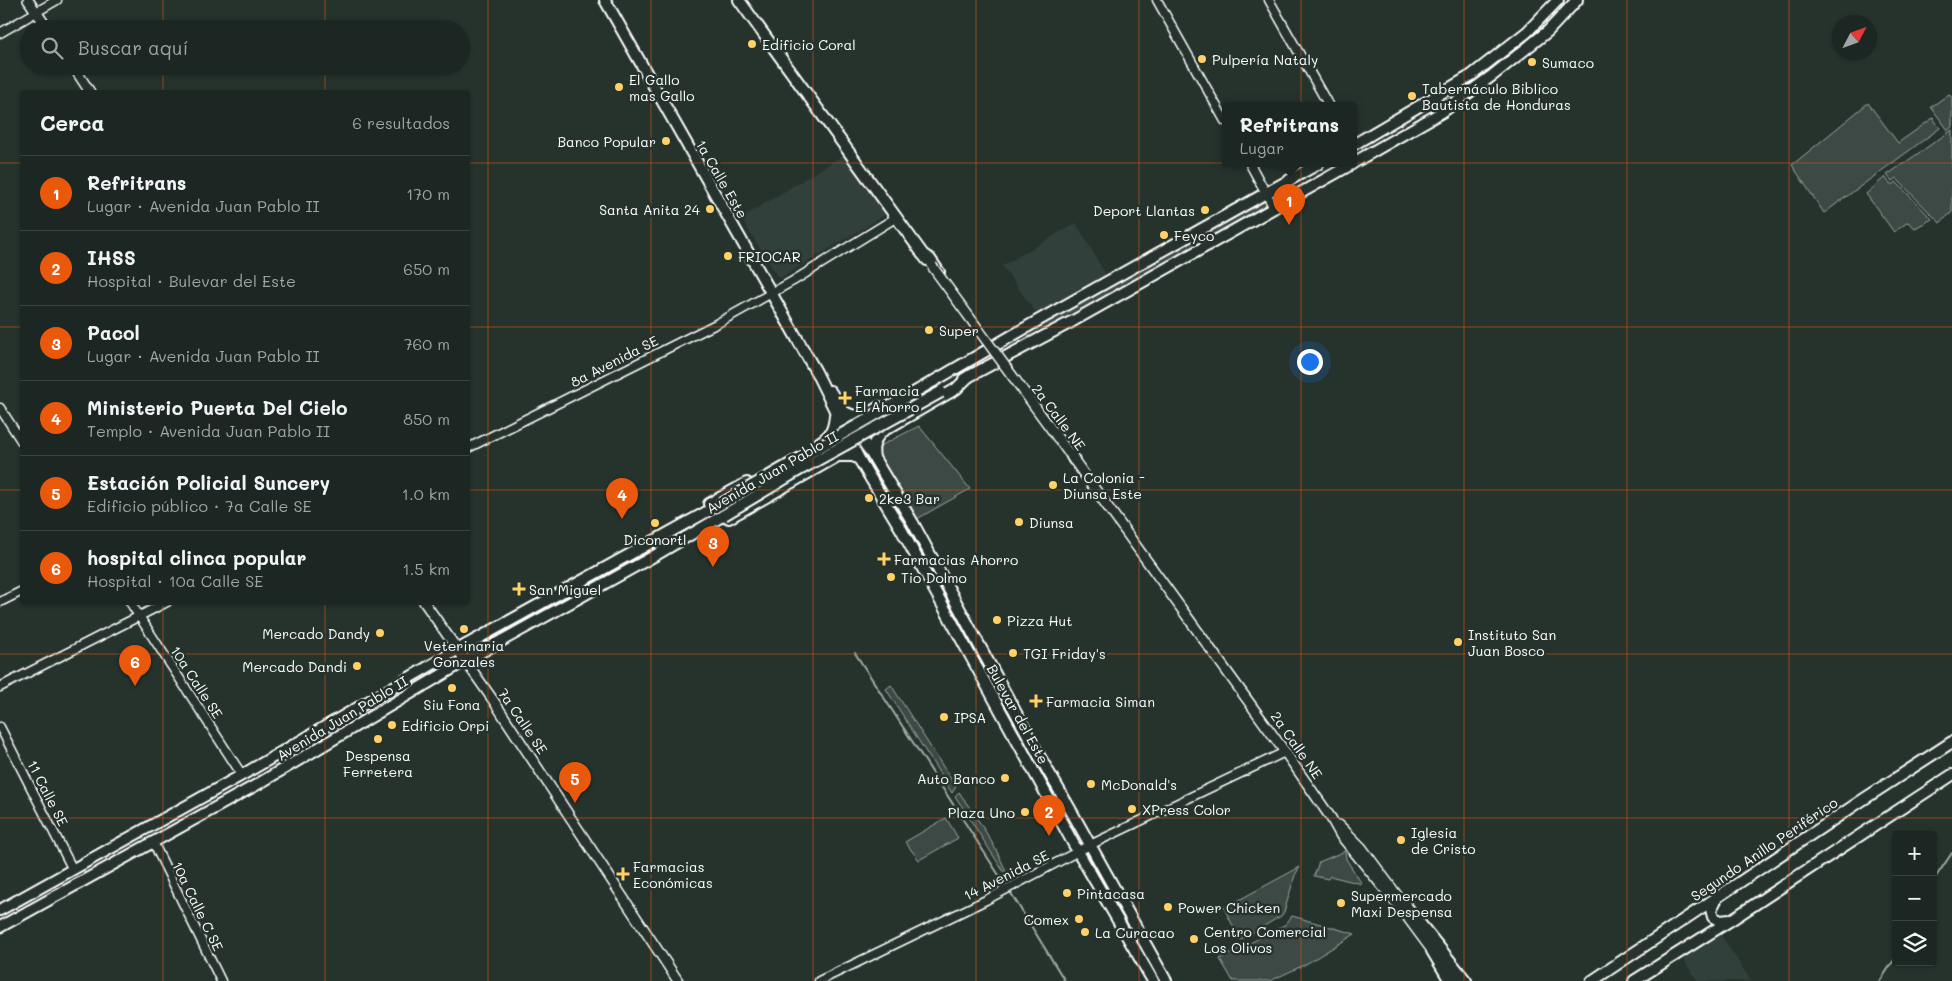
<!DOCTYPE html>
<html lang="es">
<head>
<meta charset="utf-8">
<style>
	body { margin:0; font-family:Mali,sans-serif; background:#252e2a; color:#f1f3f6 }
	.controls { position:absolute; right:15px; bottom:15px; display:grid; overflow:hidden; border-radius:5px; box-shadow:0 1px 4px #0004 }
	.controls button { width:45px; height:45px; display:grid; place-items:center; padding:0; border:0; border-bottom:1px solid #3a4340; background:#1c2622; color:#f1f3f6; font:25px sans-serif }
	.compass { position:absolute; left:1832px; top:15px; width:45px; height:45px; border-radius:50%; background:#1c2622; box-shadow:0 1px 4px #0004; rotate:49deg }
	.you { position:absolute; left:1309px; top:361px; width:18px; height:18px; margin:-12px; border:4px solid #fff; border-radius:50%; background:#1a73e8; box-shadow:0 0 0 8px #1a73e833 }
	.badge { display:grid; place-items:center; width:32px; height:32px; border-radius:50%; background:#ea580c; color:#fff; font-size:16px; font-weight:700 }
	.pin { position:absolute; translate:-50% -41px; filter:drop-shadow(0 1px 2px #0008) }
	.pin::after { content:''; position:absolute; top:26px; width:18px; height:15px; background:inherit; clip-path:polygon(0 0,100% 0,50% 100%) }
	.popup { position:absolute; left:1222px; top:102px; width:135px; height:65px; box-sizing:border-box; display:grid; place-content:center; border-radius:5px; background:#1c2622; filter:drop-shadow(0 1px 4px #0005); font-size:16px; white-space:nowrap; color:#a0a5a5 }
	.popup b { font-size:19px; color:#f1f3f6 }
	.popup::after { content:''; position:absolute; left:50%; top:100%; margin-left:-10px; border:10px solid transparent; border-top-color:#1c2622 }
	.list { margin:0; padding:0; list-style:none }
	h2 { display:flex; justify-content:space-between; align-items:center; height:65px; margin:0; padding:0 20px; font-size:21px }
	h2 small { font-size:16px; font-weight:400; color:#a0a5a5 }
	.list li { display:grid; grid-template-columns:32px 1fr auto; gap:15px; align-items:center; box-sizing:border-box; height:75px; padding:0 20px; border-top:1px solid #3a4340 }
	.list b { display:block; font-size:19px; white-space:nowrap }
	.list p { margin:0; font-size:16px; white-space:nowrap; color:#a0a5a5 }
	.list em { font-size:16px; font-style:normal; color:#a0a5a5 }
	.icon { flex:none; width:28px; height:28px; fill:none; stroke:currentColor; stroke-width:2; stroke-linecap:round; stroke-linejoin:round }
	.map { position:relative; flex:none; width:1952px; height:981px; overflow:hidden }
	.search { position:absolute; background:#1c2622; box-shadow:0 1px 4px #0004; left:20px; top:20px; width:450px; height:55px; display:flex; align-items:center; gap:12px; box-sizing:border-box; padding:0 18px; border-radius:28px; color:#a0a5a5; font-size:19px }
	.panel { position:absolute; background:#1c2622; box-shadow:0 1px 4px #0004; left:20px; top:90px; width:450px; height:515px; border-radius:5px }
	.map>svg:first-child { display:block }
</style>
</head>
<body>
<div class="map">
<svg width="1952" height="981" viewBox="0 0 1952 981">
	<rect width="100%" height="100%" fill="#26332d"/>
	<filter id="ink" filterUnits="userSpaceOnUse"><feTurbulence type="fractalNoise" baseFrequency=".02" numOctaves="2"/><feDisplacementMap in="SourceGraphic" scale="10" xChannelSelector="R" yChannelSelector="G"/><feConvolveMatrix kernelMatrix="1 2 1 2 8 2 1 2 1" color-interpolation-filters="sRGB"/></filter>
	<g filter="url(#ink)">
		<!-- built -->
		<g fill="#333f3a">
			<path d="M847 153 885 215 779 279 741 218Z"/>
			<path d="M1076 223 1107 277 1037 314 1002 266Z"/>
			<path d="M1719 932 1751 981H1698L1681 956Z"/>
		</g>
		<!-- green -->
		<g fill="#3e4944" stroke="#9ea4a2">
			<path d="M1949 94 1952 98V127L1948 130 1931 107Z"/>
			<path d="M1868 103 1898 143 1933 118 1940 128 1824 213 1792 165Z"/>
			<path d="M1952 130V212L1940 223 1896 178 1892 181 1887 175Z"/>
			<path d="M1885 177 1891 185 1896 182 1932 219 1915 228 1908 222 1894 232 1866 194Z"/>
			<path d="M1266 193 1274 208 1002 358 995 347Z"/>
			<path d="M919 426 970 489 915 520 874 449Z"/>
			<path d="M891 685 956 787 952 793 886 689Z"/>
			<path d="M959 792C978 820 998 847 1009 880L955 796Z"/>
			<path d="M946 818 958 838 919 860 905 842Z"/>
			<path d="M1345 851 1346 859 1362 884 1330 876 1328 879 1314 876 1319 862Z"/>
			<path d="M1300 867 1295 875 1284 912 1281 916 1240 940 1224 908Z"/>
			<path d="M1292 916 1355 934 1306 964 1270 981H1233L1220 959 1286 924Z"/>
		</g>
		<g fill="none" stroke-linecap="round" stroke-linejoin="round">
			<!-- stream -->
			<g stroke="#a4a9a7" stroke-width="2">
				<path d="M855 653 1006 886"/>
				<path d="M1933 881 1952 853"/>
				<path d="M1009 890 1065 981"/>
				<path d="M1880 981 1896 957"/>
			</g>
			<defs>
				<g id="tertiary">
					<path d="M1157 0 1225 121"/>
					<path d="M1269 0 1329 106"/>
					<path d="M0 33 57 0"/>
					<path d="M1250 164 1274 208"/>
					<path d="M0 408 22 442"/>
					<path d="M468 448 718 323 793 281 897 217"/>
					<path d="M0 602 22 591"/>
					<path d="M130 602 242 775"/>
					<path d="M0 687 167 602"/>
					<path d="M0 727 73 870"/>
					<path d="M153 842 221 981"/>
					<path d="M819 981 986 900 1090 845 1285 752"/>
				</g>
				<g id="secondary">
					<path d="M28 0 48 29"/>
					<path d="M73 66 90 92"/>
					<path d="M1071 456 1285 752 1331 818 1341 836 1405 914 1436 956"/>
					<path d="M424 602 493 700 678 981"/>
					<path d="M1339 825 1362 848 1405 906"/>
					<path d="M1438 953 1457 981"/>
				</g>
				<g id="primary">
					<path d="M605 0 816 372 859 459"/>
					<path d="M739 0 927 260"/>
					<path d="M830 391 874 458"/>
					<path d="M1401 900 1466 981"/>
					<path d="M1716 900 1711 909 1713 917 1720 921 1730 920"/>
					<path d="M1592 981 1864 799 1952 742"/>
					<path d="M1634 981 1734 918 1952 775"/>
				</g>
				<g id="trunk">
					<path d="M1353 145 1472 75 1527 32 1558 0"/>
					<path d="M1353 163 1442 112 1493 75 1548 31 1577 0"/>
					<path d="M922 254 930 259 939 272"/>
					<path d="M969 376 956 389 881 432C874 441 872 447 874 458L913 523 1041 759 1069 807 1166 981"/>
					<path d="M964 379 1073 321 1352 164"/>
					<path d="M934 381 1039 320 1318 164"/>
					<path d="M845 412C859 420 866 415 879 407"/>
					<path d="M820 442C832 435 834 428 835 415"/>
					<path d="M1065 443 1074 460"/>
					<path d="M709 504 747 483"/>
					<path d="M729 518 838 456H853L859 459 901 529 1073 843 1153 981"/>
					<path d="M0 910 242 775 457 650 719 505"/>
					<path d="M0 927 258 784 465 661 654 556 724 515"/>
					<path d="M1432 951 1450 981"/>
				</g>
			</defs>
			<!-- tertiary casing -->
			<use href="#tertiary" stroke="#fff" stroke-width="11"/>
			<!-- secondary casing -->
			<use href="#secondary" stroke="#fff" stroke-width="12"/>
			<!-- primary casing -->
			<use href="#primary" stroke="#fff" stroke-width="14"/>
			<!-- trunk casing -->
			<use href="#trunk" stroke="#fff" stroke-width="14"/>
			<!-- tertiary -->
			<use href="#tertiary" stroke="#26332d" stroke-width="8"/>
			<!-- secondary -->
			<use href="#secondary" stroke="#26332d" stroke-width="9"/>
			<!-- primary -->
			<use href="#primary" stroke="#26332d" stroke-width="10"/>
			<!-- trunk -->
			<use href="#trunk" stroke="#26332d" stroke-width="10"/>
			<defs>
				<path id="secondary-bridge" d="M932 266 1068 452"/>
				<g id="trunk-bridge">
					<path d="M719 505 934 381"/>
					<path d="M724 515 801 469 941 392"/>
				</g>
			</defs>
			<!-- secondary-bridge casing -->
			<use href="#secondary-bridge" stroke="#fff" stroke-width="12" stroke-linecap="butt"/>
			<!-- trunk-bridge casing -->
			<use href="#trunk-bridge" stroke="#fff" stroke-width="14" stroke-linecap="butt"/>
			<!-- secondary-bridge -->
			<use href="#secondary-bridge" stroke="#26332d" stroke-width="9"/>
			<!-- trunk-bridge -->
			<use href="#trunk-bridge" stroke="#26332d" stroke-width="10"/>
		</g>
	</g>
	<!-- grid -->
	<path fill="none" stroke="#e8590c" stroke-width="1" stroke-opacity="0.55" d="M163 0V29M325 0V29M488 0V981M651 0V981M813 0V981M976 0V981M1139 0V981M1301 0V981M1464 0V981M1627 0V981M1789 0V981M163 66V92M325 66V92M0 163H22M468 163H1952M0 327H22M468 327H1952M0 490H22M468 490H1952M163 602V981M325 602V981M0 654H1952M0 818H1952"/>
	<!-- markers -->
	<g fill="#ffd166" stroke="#26332d" stroke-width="2">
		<circle cx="752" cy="44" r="5"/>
		<circle cx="1202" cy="59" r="5"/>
		<circle cx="1532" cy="62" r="5"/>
		<circle cx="619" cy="87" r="5"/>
		<circle cx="1412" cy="96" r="5"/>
		<circle cx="666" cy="141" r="5"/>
		<circle cx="710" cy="209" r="5"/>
		<circle cx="1205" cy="210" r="5"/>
		<circle cx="1164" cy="235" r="5"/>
		<circle cx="728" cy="256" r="5"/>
		<circle cx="929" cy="330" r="5"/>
		<path d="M842.5 390.5h5v5h5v5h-5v5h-5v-5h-5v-5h5z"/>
		<circle cx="1053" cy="485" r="5"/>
		<circle cx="869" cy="498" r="5"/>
		<circle cx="1019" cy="522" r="5"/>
		<circle cx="655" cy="523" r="5"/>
		<path d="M881.5 551.5h5v5h5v5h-5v5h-5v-5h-5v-5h5z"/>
		<circle cx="891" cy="577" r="5"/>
		<path d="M516.5 581.5h5v5h5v5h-5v5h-5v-5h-5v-5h5z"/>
		<circle cx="997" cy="620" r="5"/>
		<circle cx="464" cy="629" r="5"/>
		<circle cx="380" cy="633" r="5"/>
		<circle cx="1458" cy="642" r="5"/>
		<circle cx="1013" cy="653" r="5"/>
		<circle cx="357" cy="666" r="5"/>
		<circle cx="452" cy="688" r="5"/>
		<path d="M1033.5 693.5h5v5h5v5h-5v5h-5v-5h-5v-5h5z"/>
		<circle cx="944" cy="717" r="5"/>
		<circle cx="392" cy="725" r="5"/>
		<circle cx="378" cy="739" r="5"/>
		<circle cx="1005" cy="778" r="5"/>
		<circle cx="1091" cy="784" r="5"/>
		<circle cx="1132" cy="809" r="5"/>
		<circle cx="1025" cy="812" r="5"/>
		<circle cx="1401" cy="840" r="5"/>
		<path d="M620.5 866.5h5v5h5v5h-5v5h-5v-5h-5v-5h5z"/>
		<circle cx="1067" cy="893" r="5"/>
		<circle cx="1341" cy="903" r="5"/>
		<circle cx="1168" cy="907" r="5"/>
		<circle cx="1079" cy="919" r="5"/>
		<circle cx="1085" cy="932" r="5"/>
		<circle cx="1194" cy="939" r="5"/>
	</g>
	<g text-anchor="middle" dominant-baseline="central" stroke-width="5" stroke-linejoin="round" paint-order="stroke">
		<!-- poi labels -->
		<g font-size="14" fill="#fff" stroke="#26332d" text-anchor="start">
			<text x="762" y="44">Edificio Coral</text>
			<text x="1212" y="59">Pulpería Nataly</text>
			<text x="1542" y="62">Sumaco</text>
			<text x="629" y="79">El Gallo<tspan x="629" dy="16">mas Gallo</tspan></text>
			<text x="1422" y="88">Tabernáculo Biblico<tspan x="1422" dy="16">Bautista de Honduras</tspan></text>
			<text x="656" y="141" text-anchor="end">Banco Popular</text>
			<text x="700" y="209" text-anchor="end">Santa Anita 24</text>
			<text x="1195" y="210" text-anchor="end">Deport Llantas</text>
			<text x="1174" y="235">Feyco</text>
			<text x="738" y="256">FRIOCAR</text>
			<text x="939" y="330">Super</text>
			<text x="855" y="390">Farmacia<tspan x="855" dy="16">El Ahorro</tspan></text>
			<text x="1063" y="477">La Colonia -<tspan x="1063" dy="16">Diunsa Este</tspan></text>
			<text x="879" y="498">2ke3 Bar</text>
			<text x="1029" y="522">Diunsa</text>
			<text x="655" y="539" text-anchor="middle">Diconortl</text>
			<text x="894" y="559">Farmacias Ahorro</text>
			<text x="901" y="577">Tio Dolmo</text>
			<text x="529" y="589">San Miguel</text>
			<text x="1007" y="620">Pizza Hut</text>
			<text x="370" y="633" text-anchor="end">Mercado Dandy</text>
			<text x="1468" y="634">Instituto San<tspan x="1468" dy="16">Juan Bosco</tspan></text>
			<text x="464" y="645" text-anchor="middle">Veterinaria<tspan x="464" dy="16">Gonzales</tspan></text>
			<text x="1023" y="653">TGI Friday's</text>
			<text x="347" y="666" text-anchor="end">Mercado Dandi</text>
			<text x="1046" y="701">Farmacia Siman</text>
			<text x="452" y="704" text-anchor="middle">Siu Fona</text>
			<text x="954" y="717">IPSA</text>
			<text x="402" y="725">Edificio Orpi</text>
			<text x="378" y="755" text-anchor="middle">Despensa<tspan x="378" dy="16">Ferretera</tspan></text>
			<text x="995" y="778" text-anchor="end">Auto Banco</text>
			<text x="1101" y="784">McDonald's</text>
			<text x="1142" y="809">XPress Color</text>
			<text x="1015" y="812" text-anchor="end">Plaza Uno</text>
			<text x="1411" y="832">Iglesia<tspan x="1411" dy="16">de Cristo</tspan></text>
			<text x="633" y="866">Farmacias<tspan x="633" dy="16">Económicas</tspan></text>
			<text x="1077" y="893">Pintacasa</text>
			<text x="1351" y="895">Supermercado<tspan x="1351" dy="16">Maxi Despensa</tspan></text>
			<text x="1178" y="907">Power Chicken</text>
			<text x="1069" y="919" text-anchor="end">Comex</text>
			<text x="1204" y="931">Centro Comercial<tspan x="1204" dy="16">Los Olivos</tspan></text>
			<text x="1095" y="932">La Curacao</text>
		</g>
		<!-- street labels -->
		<g font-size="14" fill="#fff" stroke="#26332d">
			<text transform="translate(722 179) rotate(60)">1a Calle Este</text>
			<text transform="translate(614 361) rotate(-27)">8a Avenida SE</text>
			<text transform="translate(1059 417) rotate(53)">2a Calle NE</text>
			<text transform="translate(772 472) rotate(-30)">Avenida Juan Pablo II</text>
			<text transform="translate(197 682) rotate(57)">10a Calle SE</text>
			<text transform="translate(1018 714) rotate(61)">Bulevar del Este</text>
			<text transform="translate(342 718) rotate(-31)">Avenida Juan Pablo II</text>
			<text transform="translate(523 721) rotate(56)">7a Calle SE</text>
			<text transform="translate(1297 745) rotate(55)">2a Calle NE</text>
			<text transform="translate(48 793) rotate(63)">11 Calle SE</text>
			<text transform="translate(1764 849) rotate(-34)">Segundo Anillo Periférico</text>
			<text transform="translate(1006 875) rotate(-27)">14 Avenida SE</text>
			<text transform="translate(198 906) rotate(64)">10a Calle C SE</text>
		</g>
	</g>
</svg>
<div class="controls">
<button>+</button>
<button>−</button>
<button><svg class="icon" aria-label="layers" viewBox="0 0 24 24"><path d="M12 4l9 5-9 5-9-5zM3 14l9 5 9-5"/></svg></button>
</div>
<svg class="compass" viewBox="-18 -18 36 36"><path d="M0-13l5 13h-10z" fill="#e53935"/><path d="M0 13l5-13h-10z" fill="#a0a5a5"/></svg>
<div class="you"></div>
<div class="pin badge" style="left:1289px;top:225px">1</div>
<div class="popup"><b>Refritrans</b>Lugar</div>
<div class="pin badge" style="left:1049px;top:836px">2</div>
<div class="pin badge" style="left:713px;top:567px">3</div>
<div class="pin badge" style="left:622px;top:519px">4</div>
<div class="pin badge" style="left:575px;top:803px">5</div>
<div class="pin badge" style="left:135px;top:686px">6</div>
<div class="search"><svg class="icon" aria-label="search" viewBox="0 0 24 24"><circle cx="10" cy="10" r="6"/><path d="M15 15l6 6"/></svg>Buscar aquí</div>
<section class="panel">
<h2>Cerca<small>6 resultados</small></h2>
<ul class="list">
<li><span class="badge">1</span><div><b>Refritrans</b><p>Lugar · Avenida Juan Pablo II</p></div><em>170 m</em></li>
<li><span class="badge">2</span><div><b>IHSS</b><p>Hospital · Bulevar del Este</p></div><em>650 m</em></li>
<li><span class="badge">3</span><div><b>Pacol</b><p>Lugar · Avenida Juan Pablo II</p></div><em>760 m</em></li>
<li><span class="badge">4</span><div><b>Ministerio Puerta Del Cielo</b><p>Templo · Avenida Juan Pablo II</p></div><em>850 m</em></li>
<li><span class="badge">5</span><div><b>Estación Policial Suncery</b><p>Edificio público · 7a Calle SE</p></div><em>1.0 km</em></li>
<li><span class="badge">6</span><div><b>hospital clinca popular</b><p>Hospital · 10a Calle SE</p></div><em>1.5 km</em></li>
</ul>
</section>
</div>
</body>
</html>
